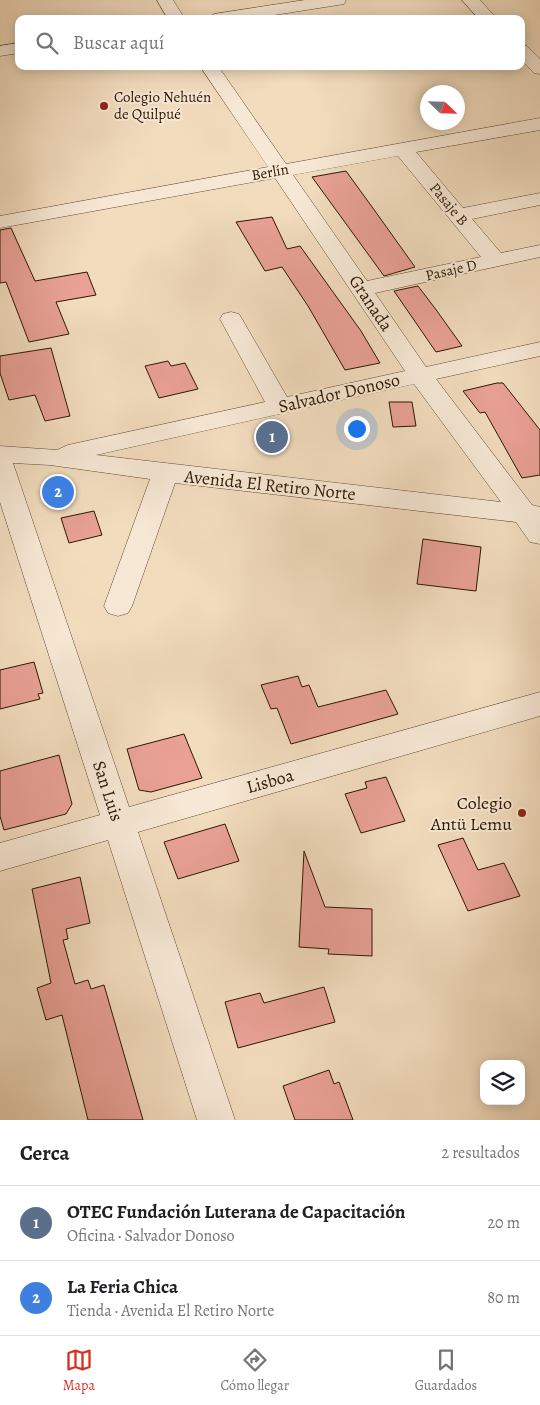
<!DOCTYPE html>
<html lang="es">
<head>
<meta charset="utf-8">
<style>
	body { margin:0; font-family:Alegreya,serif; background:#f6f6f6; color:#202124 }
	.controls { position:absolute; right:15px; bottom:15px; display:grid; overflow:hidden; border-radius:10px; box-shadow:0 2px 12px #0003 }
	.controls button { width:45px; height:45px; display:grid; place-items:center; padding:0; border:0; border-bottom:1px solid #e0e0e0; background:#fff; color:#202124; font:25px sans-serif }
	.compass { position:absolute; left:420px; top:85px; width:45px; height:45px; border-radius:50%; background:#fff; box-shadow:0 2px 12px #0003; rotate:113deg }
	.you { position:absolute; left:356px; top:428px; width:18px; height:18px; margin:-12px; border:4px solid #fff; border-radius:50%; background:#1a73e8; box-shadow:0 0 0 8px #1a73e833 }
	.badge { display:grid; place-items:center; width:32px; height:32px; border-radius:50%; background:#d93025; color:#fff; font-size:16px; font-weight:700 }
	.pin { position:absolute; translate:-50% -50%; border:2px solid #fff; box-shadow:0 1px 5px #0006 }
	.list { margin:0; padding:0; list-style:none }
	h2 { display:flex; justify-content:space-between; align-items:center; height:65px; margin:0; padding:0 20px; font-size:21px }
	h2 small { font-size:16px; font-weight:400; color:#757577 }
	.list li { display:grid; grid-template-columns:32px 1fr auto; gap:15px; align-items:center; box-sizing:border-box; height:75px; padding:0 20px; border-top:1px solid #e0e0e0 }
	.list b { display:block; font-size:19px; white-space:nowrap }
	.list p { margin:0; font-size:16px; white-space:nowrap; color:#757577 }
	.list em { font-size:16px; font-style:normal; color:#757577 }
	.icon { flex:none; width:28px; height:28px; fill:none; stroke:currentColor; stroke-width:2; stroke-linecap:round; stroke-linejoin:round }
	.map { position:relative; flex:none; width:540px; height:1120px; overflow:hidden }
	.search { position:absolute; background:#fff; box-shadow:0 2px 12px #0003; left:15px; right:15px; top:15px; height:55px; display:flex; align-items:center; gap:12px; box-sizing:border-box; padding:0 18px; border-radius:10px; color:#757577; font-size:19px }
	.sheet { height:215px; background:#fff }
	nav { display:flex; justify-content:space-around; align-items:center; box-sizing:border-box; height:70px; border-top:1px solid #e0e0e0; background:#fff; font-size:14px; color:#757577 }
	nav a { display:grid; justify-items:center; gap:2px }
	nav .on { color:#d93025 }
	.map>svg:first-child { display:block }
</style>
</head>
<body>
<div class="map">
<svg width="540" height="1120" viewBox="0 0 540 1120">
	<rect width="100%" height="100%" fill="#f2dcbe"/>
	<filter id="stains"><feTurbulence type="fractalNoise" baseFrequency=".004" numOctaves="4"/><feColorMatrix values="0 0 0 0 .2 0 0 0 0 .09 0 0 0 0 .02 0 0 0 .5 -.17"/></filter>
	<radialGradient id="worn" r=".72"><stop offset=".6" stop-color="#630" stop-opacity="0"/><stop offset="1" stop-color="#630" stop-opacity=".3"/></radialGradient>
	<!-- building -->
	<g fill="#e9a196" stroke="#2c1702">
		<path d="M346 171 375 211 415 267 384 276 312 177Z"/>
		<path d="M272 217 287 249 300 246 361 331 380 363 345 370 308 306 282 267 265 271 236 222Z"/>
		<path d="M11 228 35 281 87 272 96 295 56 302 69 334 29 342 6 282 0 283V230Z"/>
		<path d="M418 286 437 311 462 346 436 352 394 291Z"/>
		<path d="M51 348 70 416 45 421 35 395 9 400 0 373V356Z"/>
		<path d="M168 361 171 366 185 363 198 389 159 398 145 366Z"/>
		<path d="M497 383H503L540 430V475L522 478 485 412 480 413 463 391Z"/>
		<path d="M389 402H412L416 426 393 427Z"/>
		<path d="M94 511 102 535 69 543 61 518Z"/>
		<path d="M423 539 481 547 476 591 417 584Z"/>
		<path d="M34 662 43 693 38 694 40 699 0 709V670Z"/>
		<path d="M298 676 302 687 309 685 318 707 386 690 398 714 291 744 277 708 271 709 261 685Z"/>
		<path d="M184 734 202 778 151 792 139 790 127 749Z"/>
		<path d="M59 755 72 804 66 814 4 830 0 816V771Z"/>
		<path d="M386 777 405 821 361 833 345 794 367 788 365 782Z"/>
		<path d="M225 824 239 861 178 879 164 842Z"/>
		<path d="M463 838 478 870 504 863 520 896 468 911 438 845Z"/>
		<path d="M304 851 325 907 372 909V956L328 954 329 949 299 947Z"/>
		<path d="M80 877 90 923 66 929 68 939 63 940 75 984 88 980 91 989 104 985 143 1120H88L62 1015 46 1020 37 988 51 983 32 889Z"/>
		<path d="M324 987 335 1022 238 1048 225 1002 260 993 264 1003Z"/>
		<path d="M329 1070 334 1084 339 1082 353 1120H295L283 1086Z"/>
	</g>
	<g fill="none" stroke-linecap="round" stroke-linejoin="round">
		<defs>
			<g id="minor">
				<path d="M157 0H173L185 19H168Z"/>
				<path d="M305 0H346L344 4 338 5 249 19H206L214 14Z"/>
				<path d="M462 0H480L497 19H479Z"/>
				<path d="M19 43V53L0 56V46Z"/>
				<path d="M521 45 527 46 540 59V74L534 73 521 60Z"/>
				<path d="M200 66H218L286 164 540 118V130L416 152 463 208 540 193V205L472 219 501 253 540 245V257L375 293 426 367 540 342V356L436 379 532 505 540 507V544L530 542 516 522 175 483 132 606 128 613 118 616 108 613 104 606 150 479 50 465 13 463 129 807 540 692V716L138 832 235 1120H197L108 840 0 871V843L100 815 0 502V446L57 450 68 445 265 402 220 319 223 314 231 312 239 314 242 319 287 397 405 371 275 178 0 228V216L268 167ZM398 156 481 257 367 281 293 175ZM414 384 501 502 96 455Z"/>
			</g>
		</defs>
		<!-- minor casing -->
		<use href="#minor" stroke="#5e4831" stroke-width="1"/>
		<!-- minor -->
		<use href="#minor" fill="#f7e8d5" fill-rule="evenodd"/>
	</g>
	<!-- markers -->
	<g fill="#8f2418" stroke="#f7e8d5" stroke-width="2">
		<circle cx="104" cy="106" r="5"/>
		<circle cx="522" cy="813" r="5"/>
	</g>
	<g text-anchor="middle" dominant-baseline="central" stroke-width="4" stroke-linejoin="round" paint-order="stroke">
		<!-- far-poi labels -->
		<g font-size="15" fill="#2c1702" stroke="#f7e8d5" text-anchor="start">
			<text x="114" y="97">Colegio Nehuén<tspan x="114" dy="17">de Quilpué</tspan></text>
		</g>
		<!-- far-street labels -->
		<g font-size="15" fill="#2c1702" stroke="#f7e8d5">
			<text transform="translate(270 172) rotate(-10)">Berlín</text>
			<text transform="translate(449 204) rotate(50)">Pasaje B</text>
			<text transform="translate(451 270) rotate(-13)">Pasaje D</text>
		</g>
		<!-- street labels -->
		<g font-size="18" fill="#2c1702" stroke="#f7e8d5">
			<text transform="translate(371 303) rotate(56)">Granada</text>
			<text transform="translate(339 393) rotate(-13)">Salvador Donoso</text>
			<text transform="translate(270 485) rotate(6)">Avenida El Retiro Norte</text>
			<text transform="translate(270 781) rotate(-16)">Lisboa</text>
			<text transform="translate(108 791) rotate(72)">San Luis</text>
		</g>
		<!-- poi labels -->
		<g font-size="18" fill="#2c1702" stroke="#f7e8d5" text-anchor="end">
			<text x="512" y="803">Colegio<tspan x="512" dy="21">Antü Lemu</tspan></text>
		</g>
	</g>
	<rect width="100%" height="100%" filter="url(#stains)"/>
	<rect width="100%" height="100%" fill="url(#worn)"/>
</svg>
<div class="controls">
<button><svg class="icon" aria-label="layers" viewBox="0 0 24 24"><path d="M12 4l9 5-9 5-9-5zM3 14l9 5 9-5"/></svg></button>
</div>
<svg class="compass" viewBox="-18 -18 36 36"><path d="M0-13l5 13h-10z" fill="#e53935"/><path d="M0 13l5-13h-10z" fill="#757577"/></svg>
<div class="you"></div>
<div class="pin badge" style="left:272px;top:437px;background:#5c6f8a">1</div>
<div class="pin badge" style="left:58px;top:492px;background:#3f7fe0">2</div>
<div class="search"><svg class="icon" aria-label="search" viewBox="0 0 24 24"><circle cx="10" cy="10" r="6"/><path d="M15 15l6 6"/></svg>Buscar aquí</div>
</div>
<section class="sheet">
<h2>Cerca<small>2 resultados</small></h2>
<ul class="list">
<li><span class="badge" style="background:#5c6f8a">1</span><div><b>OTEC Fundación Luterana de Capacitación</b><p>Oficina · Salvador Donoso</p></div><em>20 m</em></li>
<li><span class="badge" style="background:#3f7fe0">2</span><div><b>La Feria Chica</b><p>Tienda · Avenida El Retiro Norte</p></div><em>80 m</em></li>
</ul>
</section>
<nav>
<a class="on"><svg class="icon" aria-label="map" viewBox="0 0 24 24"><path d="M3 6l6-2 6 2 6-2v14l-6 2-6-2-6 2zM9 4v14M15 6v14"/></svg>Mapa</a>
<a><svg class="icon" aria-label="directions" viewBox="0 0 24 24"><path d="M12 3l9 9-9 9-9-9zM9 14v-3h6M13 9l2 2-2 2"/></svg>Cómo llegar</a>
<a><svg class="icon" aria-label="saved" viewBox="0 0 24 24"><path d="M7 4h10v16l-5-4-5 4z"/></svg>Guardados</a>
</nav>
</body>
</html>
